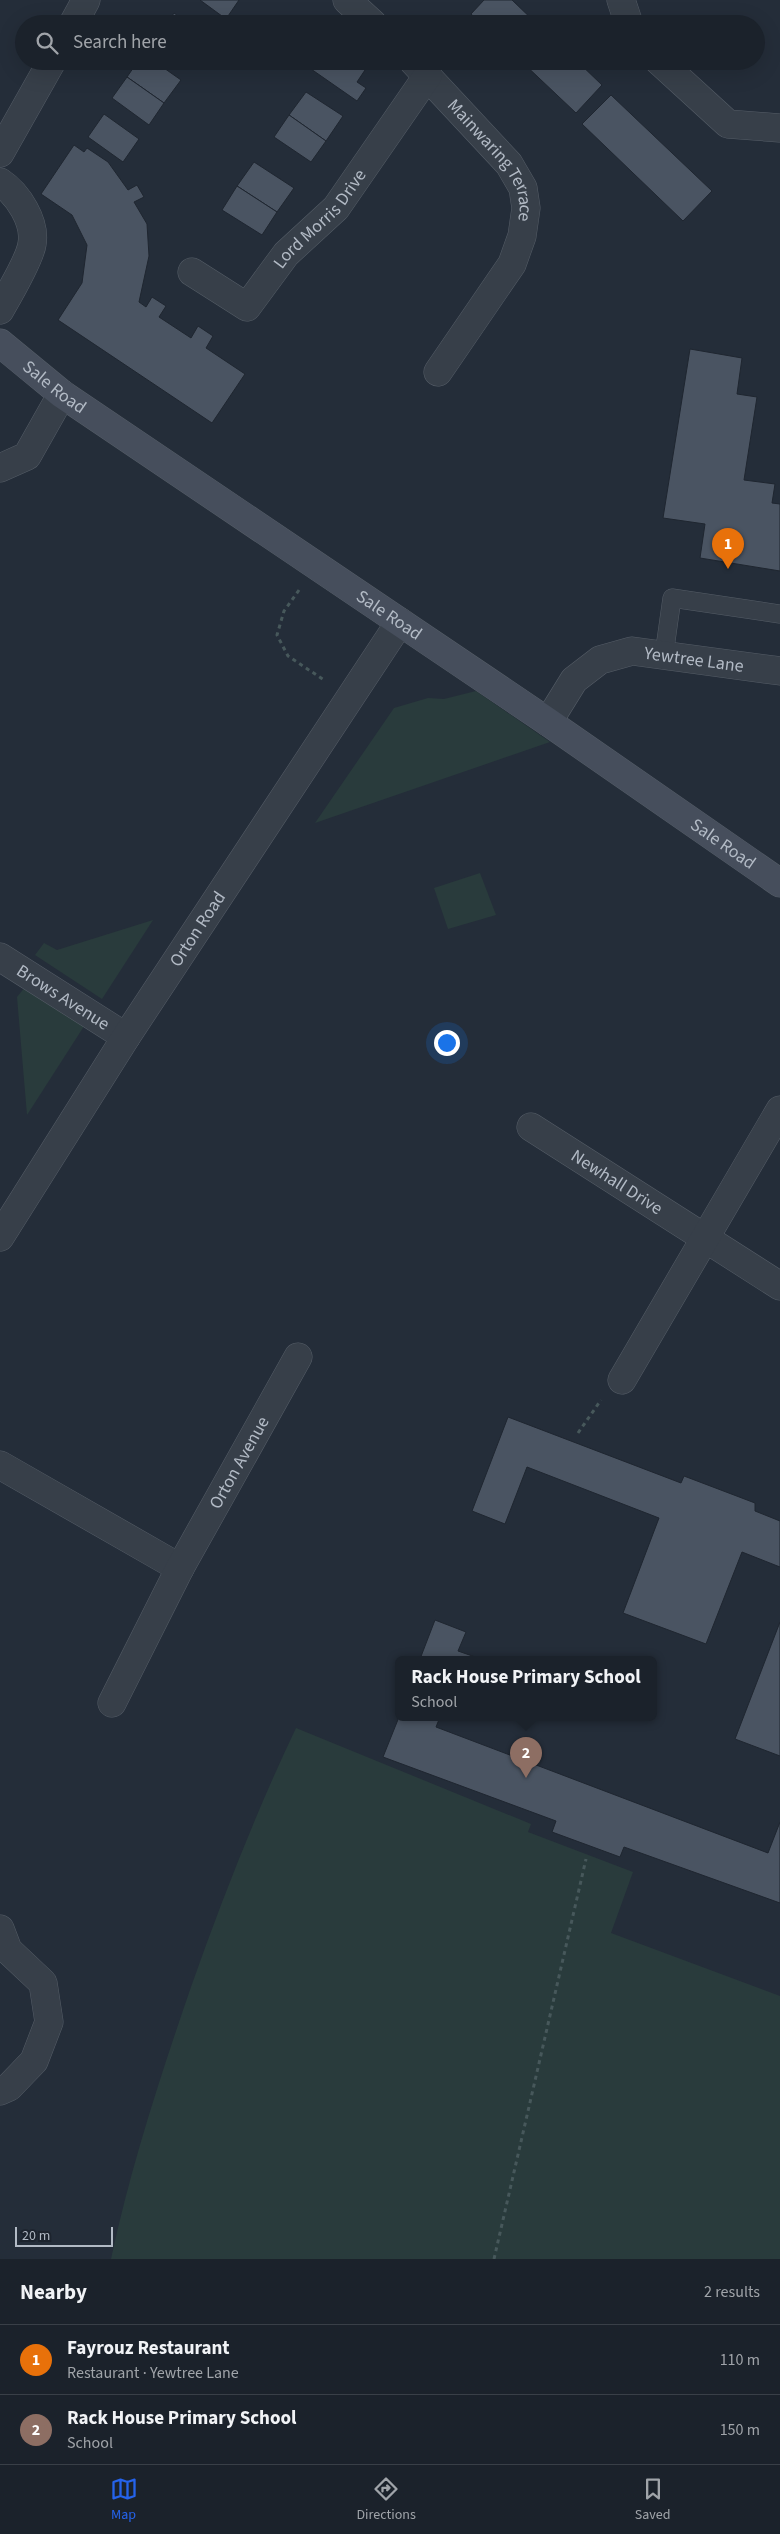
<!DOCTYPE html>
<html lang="en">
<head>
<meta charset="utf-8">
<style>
	body { margin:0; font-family:"Source Sans 3",sans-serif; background:#242a33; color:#f1f3f6 }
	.scale { position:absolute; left:15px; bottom:12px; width:98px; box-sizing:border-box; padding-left:5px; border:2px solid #b2bac5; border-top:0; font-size:14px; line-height:18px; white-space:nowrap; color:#b2bac5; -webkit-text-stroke:4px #1d242e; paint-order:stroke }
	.you { position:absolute; left:446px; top:1042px; width:18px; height:18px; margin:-12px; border:4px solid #fff; border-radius:50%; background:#1a73e8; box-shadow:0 0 0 8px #1a73e833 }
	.badge { display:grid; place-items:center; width:32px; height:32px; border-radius:50%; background:#2563eb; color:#fff; font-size:16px; font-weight:700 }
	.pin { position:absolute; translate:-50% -41px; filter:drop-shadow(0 1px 2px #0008) }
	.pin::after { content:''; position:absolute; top:26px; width:18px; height:15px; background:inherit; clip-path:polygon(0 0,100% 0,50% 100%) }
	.popup { position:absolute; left:395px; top:1656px; width:262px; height:65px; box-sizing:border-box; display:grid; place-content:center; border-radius:8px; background:#1b222b; filter:drop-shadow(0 1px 4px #0005); font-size:16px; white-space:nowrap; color:#a0a4a9 }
	.popup b { font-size:19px; color:#f1f3f6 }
	.popup::after { content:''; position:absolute; left:50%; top:100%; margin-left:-10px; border:10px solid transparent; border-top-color:#1b222b }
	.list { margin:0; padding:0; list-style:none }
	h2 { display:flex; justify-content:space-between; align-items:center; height:65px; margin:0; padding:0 20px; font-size:21px }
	h2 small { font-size:16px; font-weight:400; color:#a0a4a9 }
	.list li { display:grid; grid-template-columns:32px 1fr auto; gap:15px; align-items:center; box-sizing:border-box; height:70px; padding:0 20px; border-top:1px solid #393f47 }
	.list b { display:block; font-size:19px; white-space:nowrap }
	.list p { margin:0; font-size:16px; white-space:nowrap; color:#a0a4a9 }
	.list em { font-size:16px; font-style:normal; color:#a0a4a9 }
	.icon { flex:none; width:28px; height:28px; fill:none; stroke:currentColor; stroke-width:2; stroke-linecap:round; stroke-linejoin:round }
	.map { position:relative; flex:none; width:780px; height:2259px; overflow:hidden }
	.search { position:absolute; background:#1b222b; box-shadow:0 5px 20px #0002; left:15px; right:15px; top:15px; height:55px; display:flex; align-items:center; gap:12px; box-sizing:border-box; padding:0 18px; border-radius:28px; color:#a0a4a9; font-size:19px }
	.sheet { height:205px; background:#1b222b }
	nav { display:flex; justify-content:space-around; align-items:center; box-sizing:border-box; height:70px; border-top:1px solid #393f47; background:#1b222b; font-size:14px; color:#a0a4a9 }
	nav a { display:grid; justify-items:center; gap:2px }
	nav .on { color:#2563eb }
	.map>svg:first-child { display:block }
</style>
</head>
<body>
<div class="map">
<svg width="780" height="2259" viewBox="0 0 780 2259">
	<rect width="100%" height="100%" fill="#242d39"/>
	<!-- green -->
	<g fill="#293b3c">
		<path d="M476 691 550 742 315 823 394 708 428 698 444 699Z"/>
		<path d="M480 873 496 915 448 929 434 888Z"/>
		<path d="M153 920 102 999 35 955 44 943 57 950Z"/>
		<path d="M30 981 88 1020 27 1115 17 997Z"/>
		<path d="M296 1728 531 1824 528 1832 633 1872 611 1933 780 1996V2259H111C131 2166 160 2077 191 1987 222 1899 256 1812 296 1728Z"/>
	</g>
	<!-- building -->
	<g fill="#4a5462" stroke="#1f2630">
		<path d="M200 0H239L226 19Z"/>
		<path d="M484 0H512L537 24H482L471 14Z"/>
		<path d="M174 13 189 24H167Z"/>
		<path d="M138 61H154L181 80 164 103 127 77Z"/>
		<path d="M188 61H201L197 67Z"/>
		<path d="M317 61H371L357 82 366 88 357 101 311 69Z"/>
		<path d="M521 61H577L602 85 576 113Z"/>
		<path d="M127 77 164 103 149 125 112 98Z"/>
		<path d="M306 92 343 116 326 141 289 115Z"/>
		<path d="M611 95 712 191 683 221 582 124Z"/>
		<path d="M104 114 139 139 123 162 88 137Z"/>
		<path d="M289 115 326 141 311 162 274 137Z"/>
		<path d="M74 145 84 152 87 148 108 162 128 190 137 185 144 197 134 202 147 224 149 256 139 302 146 307 152 297 166 306 159 317 191 338 198 326 213 336 206 348 245 374 212 423 58 320 82 283 87 245 72 215 41 194Z"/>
		<path d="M254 162 294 188 277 212 237 186Z"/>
		<path d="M237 186 277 212 262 235 222 210Z"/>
		<path d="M690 349 742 358 737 394 757 397 744 480 775 484 772 503 780 504V571L700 558 705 524 663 518Z"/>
		<path d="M508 1417 681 1483 684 1476 755 1503V1511L780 1521V1567L742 1552 706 1644 623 1613 659 1518 527 1467 505 1524 472 1511Z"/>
		<path d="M435 1620 466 1632 458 1651 481 1659H420Z"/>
		<path d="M780 1622V1756L735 1739Z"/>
		<path d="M399 1717H440L436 1727 768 1853 780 1822V1903L624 1847 620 1857 552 1832 556 1821 383 1757Z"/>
	</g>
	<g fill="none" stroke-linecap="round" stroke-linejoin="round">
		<defs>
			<path id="lane" d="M664 655 672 598 780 614"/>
			<g id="street">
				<path d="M347 0 373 24"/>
				<path d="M621 0 629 24"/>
				<path d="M73 24 86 0"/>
				<path id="s1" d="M413 61 509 164 523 188 526 208 522 236 512 264 438 372"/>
				<path d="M659 61 728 124 780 128"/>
				<path d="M0 153 52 61"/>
				<path d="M0 182C18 194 36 222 32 244 30 259 8 296 0 310"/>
				<path id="s2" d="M192 272 247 307 286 254 336 208 428 75"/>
				<path d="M0 468 27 456 62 394"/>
				<path id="s3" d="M548 722 574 680 600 660 632 651 780 671"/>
				<path id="s4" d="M0 957 126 1037"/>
				<path id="s5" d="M531 1127 780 1286"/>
				<path id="s6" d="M0 1237 126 1037 400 622"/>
				<path d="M622 1380 780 1110"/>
				<path d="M0 1465 180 1568"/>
				<path id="s7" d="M112 1703 180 1568 298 1357"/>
				<path d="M0 1929 8 1950 43 1983 49 2022 34 2061 9 2087 0 2091"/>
			</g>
			<g id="secondary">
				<path id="s8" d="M0 343 62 394 548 722 780 883"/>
			</g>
		</defs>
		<!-- lane casing -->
		<use href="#lane" stroke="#555d67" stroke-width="19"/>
		<!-- street casing -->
		<use href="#street" stroke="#555d67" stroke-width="29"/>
		<!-- secondary casing -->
		<use href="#secondary" stroke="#555d67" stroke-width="29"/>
		<!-- path -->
		<g stroke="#47585b" stroke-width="3" stroke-dasharray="4 4" stroke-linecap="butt">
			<path d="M299 590 284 611 277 635 288 656 324 680"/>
			<path d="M578 1433 601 1400"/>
			<path d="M494 2259 586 1859"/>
		</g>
		<!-- lane -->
		<use href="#lane" stroke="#373f49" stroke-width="18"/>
		<!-- street -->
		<use href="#street" stroke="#373f49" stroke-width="28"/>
		<!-- secondary -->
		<use href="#secondary" stroke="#464e5c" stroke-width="28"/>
	</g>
	<g text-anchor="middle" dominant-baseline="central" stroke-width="4" stroke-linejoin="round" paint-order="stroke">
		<!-- street labels -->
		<g font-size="18" fill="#b2bac5" stroke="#1d242e">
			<text stroke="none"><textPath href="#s1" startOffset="129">Mainwaring Terrace</textPath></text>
			<text stroke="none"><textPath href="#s2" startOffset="180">Lord Morris Drive</textPath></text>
			<text stroke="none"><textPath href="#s8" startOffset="70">Sale Road</textPath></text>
			<text stroke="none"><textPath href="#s8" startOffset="475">Sale Road</textPath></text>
			<text stroke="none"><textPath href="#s3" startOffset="178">Yewtree Lane</textPath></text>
			<text stroke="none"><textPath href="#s8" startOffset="880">Sale Road</textPath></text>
			<text stroke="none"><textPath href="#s6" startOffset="366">Orton Road</textPath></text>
			<text stroke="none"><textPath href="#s4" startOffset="75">Brows Avenue</textPath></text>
			<text stroke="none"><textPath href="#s5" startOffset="102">Newhall Drive</textPath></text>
			<text stroke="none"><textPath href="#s7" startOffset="272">Orton Avenue</textPath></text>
		</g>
	</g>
</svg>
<div class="scale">20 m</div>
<div class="you"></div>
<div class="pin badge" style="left:728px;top:569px;background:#e8710a">1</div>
<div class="pin badge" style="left:526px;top:1778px;background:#8d6e63">2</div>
<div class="popup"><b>Rack House Primary School</b>School</div>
<div class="search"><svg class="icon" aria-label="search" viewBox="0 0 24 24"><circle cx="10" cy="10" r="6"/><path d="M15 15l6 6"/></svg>Search here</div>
</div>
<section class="sheet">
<h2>Nearby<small>2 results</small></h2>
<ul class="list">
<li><span class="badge" style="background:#e8710a">1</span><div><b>Fayrouz Restaurant</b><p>Restaurant · Yewtree Lane</p></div><em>110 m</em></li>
<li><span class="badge" style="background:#8d6e63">2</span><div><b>Rack House Primary School</b><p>School</p></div><em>150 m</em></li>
</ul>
</section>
<nav>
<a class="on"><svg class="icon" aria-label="map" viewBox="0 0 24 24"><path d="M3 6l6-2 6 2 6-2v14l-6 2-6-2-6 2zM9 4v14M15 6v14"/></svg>Map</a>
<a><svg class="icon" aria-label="directions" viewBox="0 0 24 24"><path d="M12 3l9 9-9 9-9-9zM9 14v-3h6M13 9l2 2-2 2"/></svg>Directions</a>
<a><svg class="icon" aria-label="saved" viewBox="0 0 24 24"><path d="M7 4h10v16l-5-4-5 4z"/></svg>Saved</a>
</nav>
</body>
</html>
